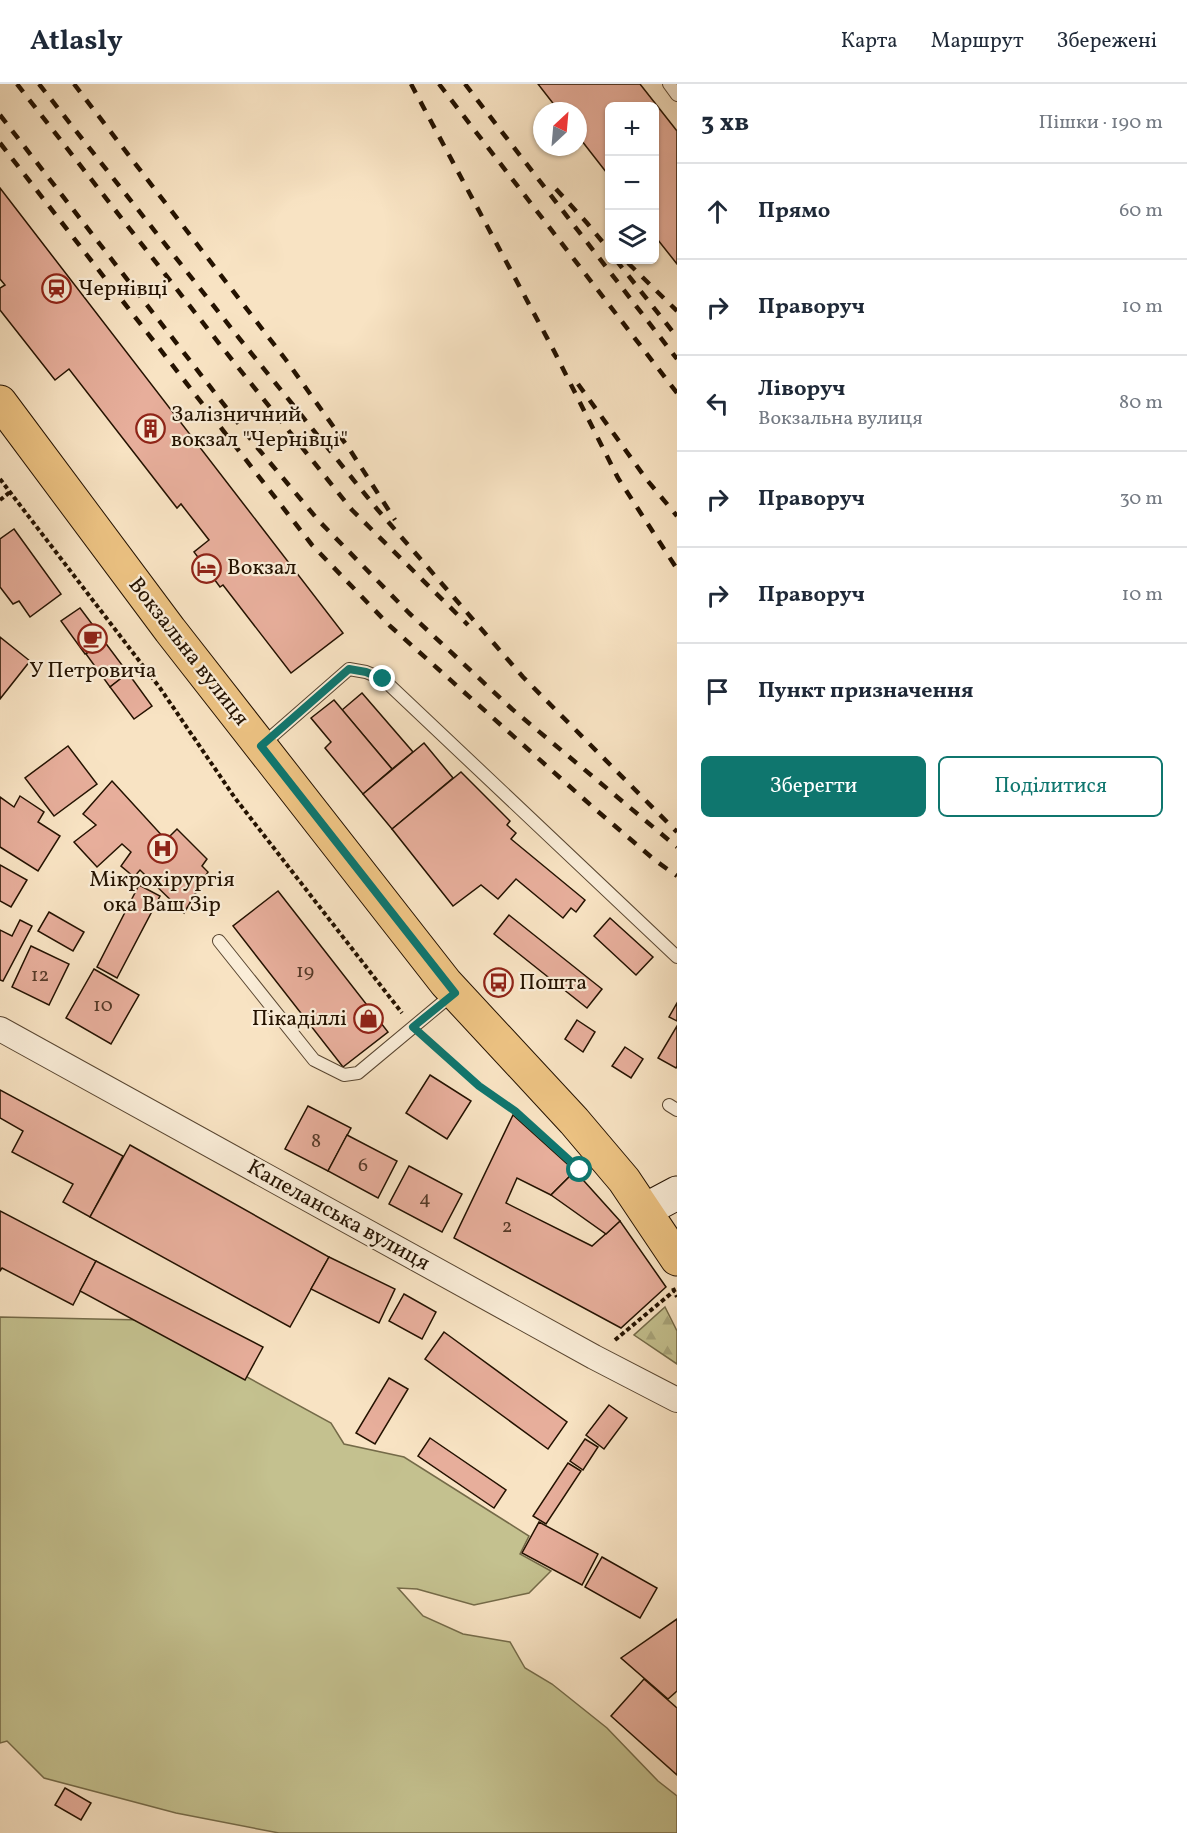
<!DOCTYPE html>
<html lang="uk">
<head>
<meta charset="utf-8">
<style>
	body { margin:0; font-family:Vollkorn,serif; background:#f6f6f7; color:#1f2937 }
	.controls { position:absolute; right:18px; top:18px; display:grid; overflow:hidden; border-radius:9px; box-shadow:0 2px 4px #0004 }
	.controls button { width:54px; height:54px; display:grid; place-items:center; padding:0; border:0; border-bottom:2px solid #e0e1e3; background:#fff; color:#1f2937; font:30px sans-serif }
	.compass { position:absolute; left:533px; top:18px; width:54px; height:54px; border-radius:50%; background:#fff; box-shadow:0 2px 4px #0004; rotate:26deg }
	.stop { position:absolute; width:18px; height:18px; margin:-14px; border:4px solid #0f766e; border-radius:50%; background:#fff }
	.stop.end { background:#0f766e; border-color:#fff; box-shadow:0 2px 6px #0008 }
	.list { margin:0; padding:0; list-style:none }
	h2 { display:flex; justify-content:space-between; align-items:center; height:78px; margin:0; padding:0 24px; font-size:26px }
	h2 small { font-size:20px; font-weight:400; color:#747a83 }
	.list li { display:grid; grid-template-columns:39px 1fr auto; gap:18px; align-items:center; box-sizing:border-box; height:96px; padding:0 24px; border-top:2px solid #e0e1e3 }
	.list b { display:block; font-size:22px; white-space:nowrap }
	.list p { margin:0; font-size:20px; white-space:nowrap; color:#747a83 }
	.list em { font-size:20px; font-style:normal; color:#747a83 }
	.actions { display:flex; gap:12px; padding:18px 24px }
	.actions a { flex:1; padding:14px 0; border:2px solid #0f766e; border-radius:9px; text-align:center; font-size:21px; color:#0f766e }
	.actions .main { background:#0f766e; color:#fff }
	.icon { flex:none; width:33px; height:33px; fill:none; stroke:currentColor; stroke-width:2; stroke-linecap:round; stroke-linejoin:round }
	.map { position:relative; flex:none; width:677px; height:1749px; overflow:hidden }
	header { display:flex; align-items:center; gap:36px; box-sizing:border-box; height:84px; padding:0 30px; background:#fff; border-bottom:2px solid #e0e1e3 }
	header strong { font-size:28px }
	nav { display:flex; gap:33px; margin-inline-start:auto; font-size:21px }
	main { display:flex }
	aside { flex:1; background:#fff }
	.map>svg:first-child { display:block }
</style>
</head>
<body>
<header>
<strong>Atlasly</strong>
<nav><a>Карта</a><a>Маршрут</a><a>Збережені</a></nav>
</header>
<main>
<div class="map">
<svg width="677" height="1749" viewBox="0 0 677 1749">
	<defs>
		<pattern id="forest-firs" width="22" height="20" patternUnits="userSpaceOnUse" patternTransform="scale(1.5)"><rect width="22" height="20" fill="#c4c18f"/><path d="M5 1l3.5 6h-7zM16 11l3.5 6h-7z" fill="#a8a57a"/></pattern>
	</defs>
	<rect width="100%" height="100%" fill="#f8e3c3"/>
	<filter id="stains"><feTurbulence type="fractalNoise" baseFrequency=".00333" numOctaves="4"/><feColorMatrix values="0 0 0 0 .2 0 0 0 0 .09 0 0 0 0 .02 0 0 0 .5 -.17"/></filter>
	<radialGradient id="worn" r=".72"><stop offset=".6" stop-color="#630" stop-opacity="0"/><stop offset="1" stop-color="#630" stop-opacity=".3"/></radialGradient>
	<!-- forest -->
	<path fill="url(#forest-firs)" stroke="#746a48" stroke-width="1.5" d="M665 1223 677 1247V1280L634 1251Z"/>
	<!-- green -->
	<path fill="#c4c18f" stroke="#746a48" stroke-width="1.5" d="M0 1233 143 1236 331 1339 344 1360 404 1373 529 1452 520 1470 551 1487 529 1509 474 1521 417 1505 398 1504 423 1532 463 1550 510 1558 525 1584 552 1600 607 1644 658 1697 677 1712V1749H279L176 1729 44 1694 7 1657 0 1659Z"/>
	<!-- building -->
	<g fill="#e7ae9b" stroke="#241200" stroke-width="1.5">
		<path d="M538 0H640L677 47V180L654 151V22H610V93L578 52V27H559Z"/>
		<path d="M0 104 343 549 291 589 223 501 220 503 194 468 209 456 181 420 177 424 69 285 55 296 0 226V204L5 201 0 195Z"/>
		<path d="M14 445 61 510 30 533 19 517 13 520 0 503V455Z"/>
		<path d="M80 524 104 556 85 570 61 537Z"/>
		<path d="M0 553 30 577 0 615Z"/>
		<path d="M104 557 128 589 110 603 86 570Z"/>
		<path d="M128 589 152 622 134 635 110 603Z"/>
		<path d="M362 609 413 668 392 685 342 626Z"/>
		<path d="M334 616 392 685 363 710 325 664 331 658 311 634Z"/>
		<path d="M424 659 453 694 392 745 363 710Z"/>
		<path d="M68 662 97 700 54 732 25 694Z"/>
		<path d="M461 688 510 737 507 741 516 749 511 755 585 816 576 828 571 824 563 834 516 795 498 815 481 801 453 822 392 745Z"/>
		<path d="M112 697 166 756 177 745 207 775 202 782 208 788 184 829 140 786 134 793 121 782 131 768 122 760 97 783 74 758 96 741 83 730Z"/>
		<path d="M20 712 44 728 38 738 60 752 38 787 0 763V713L14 723Z"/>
		<path d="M0 781 27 796 11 823 0 817Z"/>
		<path d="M139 801 160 812 117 894 97 883Z"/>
		<path d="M278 807 388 948 343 983 233 842Z"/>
		<path d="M49 828 84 848 73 867 38 847Z"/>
		<path d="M509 831 602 905 587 924 494 850Z"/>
		<path d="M610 834 653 873 636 891 594 852Z"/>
		<path d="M20 836 32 842 3 897 0 896V846L12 852Z"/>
		<path d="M31 862 69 880 49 921 12 903Z"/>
		<path d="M94 885 139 911 111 960 66 934Z"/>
		<path d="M677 919V937L669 933Z"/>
		<path d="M577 936 595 948 583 968 565 955Z"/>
		<path d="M677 942V982L676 984 658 974Z"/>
		<path d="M625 963 643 975 631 994 612 982Z"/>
		<path d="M430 991 471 1017 447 1055 406 1029Z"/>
		<path d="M0 1006 123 1072 90 1133 63 1118 73 1100 12 1068 23 1047 0 1034Z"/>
		<path d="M308 1022 351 1044 328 1087 285 1065Z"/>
		<path d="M513 1031 575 1087 551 1111 517 1094 506 1119 592 1162 620 1137 666 1203 621 1244 454 1154Z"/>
		<path d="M347 1051 397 1077 378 1114 328 1087Z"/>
		<path d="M130 1061 329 1173 290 1243 90 1133Z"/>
		<path d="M409 1082 462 1110 442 1148 389 1120Z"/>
		<path d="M575 1087 620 1137 606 1150 551 1111Z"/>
		<path d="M0 1127 96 1177 73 1221 2 1184 0 1187Z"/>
		<path d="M329 1173 395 1205 379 1239 311 1205Z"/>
		<path d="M96 1177 263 1263 245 1296 80 1207Z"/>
		<path d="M404 1210 436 1228 422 1255 389 1237Z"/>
		<path d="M444 1248 567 1338 548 1365 425 1275Z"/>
		<path d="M389 1294 408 1305 375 1360 356 1349Z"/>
		<path d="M609 1321 627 1334 604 1365 586 1351Z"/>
		<path d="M430 1354 506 1406 494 1424 418 1372Z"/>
		<path d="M585 1355 598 1363 583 1386 570 1377Z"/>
		<path d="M568 1379 581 1387 546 1440 533 1432Z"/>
		<path d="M539 1438 598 1470 582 1501 522 1469Z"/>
		<path d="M602 1473 657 1504 640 1534 585 1503Z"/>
		<path d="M677 1535V1607L668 1615 621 1574Z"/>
		<path d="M644 1595 677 1624V1691L611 1632Z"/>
		<path d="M65 1704 91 1719 81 1736 55 1721Z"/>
	</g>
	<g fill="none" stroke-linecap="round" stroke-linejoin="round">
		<defs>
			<g id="lane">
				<path d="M669 0 677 11"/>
				<path d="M262 661 349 585 366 588 383 595 677 873"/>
				<path d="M219 857 314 976 344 991 358 989 454 909"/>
				<path d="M669 1021 677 1026"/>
			</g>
			<path id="street" d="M0 945 594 1273 677 1316"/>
			<path id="secondary" d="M645 1126 677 1109"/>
			<path id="primary" d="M0 318 170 546 446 899 574 1037 624 1096 677 1175"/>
		</defs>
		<!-- lane casing -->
		<use href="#lane" stroke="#594631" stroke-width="14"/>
		<!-- street casing -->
		<use href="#street" stroke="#594631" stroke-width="26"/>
		<!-- secondary casing -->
		<use href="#secondary" stroke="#241200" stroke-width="35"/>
		<!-- primary casing -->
		<use href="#primary" stroke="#241200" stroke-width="35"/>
		<!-- path -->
		<g stroke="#241200" stroke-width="4" stroke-dasharray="4.5 3" stroke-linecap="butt">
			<path d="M0 395 160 604 235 714 402 929"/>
			<path d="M0 416 10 408"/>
			<path d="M428 956 479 1003 515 1027 553 1061"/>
			<path d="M673 1204 677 1213"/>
			<path d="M615 1256 674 1207"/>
		</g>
		<!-- lane -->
		<use href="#lane" stroke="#faedd8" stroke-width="12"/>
		<!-- street -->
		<use href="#street" stroke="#faedd8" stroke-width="24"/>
		<!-- secondary -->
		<use href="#secondary" stroke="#faedd8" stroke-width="33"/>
		<!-- primary -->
		<use href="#primary" stroke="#ecc282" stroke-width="33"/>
		<!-- rail -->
		<g stroke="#241200" stroke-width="4.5" stroke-dasharray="10 10" stroke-linecap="butt">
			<path d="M17 0 221 262 352 426 468 541"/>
			<path d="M39 0 239 254 377 425 523 593 677 748"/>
			<path d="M74 0 286 276 350 366 395 436"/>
			<path d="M411 0 553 265 618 394 677 485"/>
			<path d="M439 0 677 309"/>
			<path d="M465 0 677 275"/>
			<path d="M0 31 256 362 319 437 409 529 512 625 677 763"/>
			<path d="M0 59 312 461 390 542 595 725 656 777 677 792"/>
			<path d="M556 105 587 139 610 167"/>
			<path d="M616 176 677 253"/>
			<path d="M628 179 677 227"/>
			<path d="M578 300 647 396 677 432"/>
		</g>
	</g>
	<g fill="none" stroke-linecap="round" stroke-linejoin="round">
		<!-- route -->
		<path stroke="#0f766e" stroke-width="8" d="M383 595 366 588 349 585 261 662 455 909 413 943 479 1002 515 1027 580 1086"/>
	</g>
	<!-- icons -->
	<defs>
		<symbol id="station-ring" viewBox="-11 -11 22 22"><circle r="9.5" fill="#faedd8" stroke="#8f2418" stroke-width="1.5"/><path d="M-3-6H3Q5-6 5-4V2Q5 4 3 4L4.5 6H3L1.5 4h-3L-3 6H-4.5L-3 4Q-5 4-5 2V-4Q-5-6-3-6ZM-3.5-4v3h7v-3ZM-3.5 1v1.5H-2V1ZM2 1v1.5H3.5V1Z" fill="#8f2418"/></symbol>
		<symbol id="building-ring" viewBox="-11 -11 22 22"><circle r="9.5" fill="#faedd8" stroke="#8f2418" stroke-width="1.5"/><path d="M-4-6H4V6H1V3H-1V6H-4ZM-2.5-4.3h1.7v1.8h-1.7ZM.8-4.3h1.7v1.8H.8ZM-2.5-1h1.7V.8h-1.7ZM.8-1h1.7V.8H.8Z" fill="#8f2418"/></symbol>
		<symbol id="hotel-ring" viewBox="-11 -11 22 22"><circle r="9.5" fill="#faedd8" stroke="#8f2418" stroke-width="1.5"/><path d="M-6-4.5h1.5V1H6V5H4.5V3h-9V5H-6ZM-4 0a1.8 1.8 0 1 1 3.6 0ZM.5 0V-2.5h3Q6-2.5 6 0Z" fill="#8f2418"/></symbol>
		<symbol id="cafe-ring" viewBox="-11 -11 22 22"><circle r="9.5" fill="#faedd8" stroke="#8f2418" stroke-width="1.5"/><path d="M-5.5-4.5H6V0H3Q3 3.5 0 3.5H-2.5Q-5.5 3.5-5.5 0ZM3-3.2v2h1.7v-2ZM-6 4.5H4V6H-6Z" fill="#8f2418"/></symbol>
		<symbol id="hospital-ring" viewBox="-11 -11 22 22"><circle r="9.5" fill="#faedd8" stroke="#8f2418" stroke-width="1.5"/><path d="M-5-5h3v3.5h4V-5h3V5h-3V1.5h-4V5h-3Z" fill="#8f2418"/></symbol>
		<symbol id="bus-ring" viewBox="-11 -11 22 22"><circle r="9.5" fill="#faedd8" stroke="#8f2418" stroke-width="1.5"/><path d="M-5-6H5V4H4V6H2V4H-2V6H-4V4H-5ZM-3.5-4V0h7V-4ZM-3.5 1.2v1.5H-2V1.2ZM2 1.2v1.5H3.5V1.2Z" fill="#8f2418"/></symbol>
		<symbol id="shop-ring" viewBox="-11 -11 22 22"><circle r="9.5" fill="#faedd8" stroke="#8f2418" stroke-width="1.5"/><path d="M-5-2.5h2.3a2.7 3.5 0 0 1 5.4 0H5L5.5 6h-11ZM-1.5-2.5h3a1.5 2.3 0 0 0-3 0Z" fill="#8f2418"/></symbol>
	</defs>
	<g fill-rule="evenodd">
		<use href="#station-ring" x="40" y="188" width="33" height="33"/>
		<use href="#building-ring" x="134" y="328" width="33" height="33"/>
		<use href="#hotel-ring" x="190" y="468" width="33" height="33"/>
		<use href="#cafe-ring" x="76" y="538" width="33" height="33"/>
		<use href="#hospital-ring" x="146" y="748" width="33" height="33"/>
		<use href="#bus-ring" x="482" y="882" width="33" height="33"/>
		<use href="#shop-ring" x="352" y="918" width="33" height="33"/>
	</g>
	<g text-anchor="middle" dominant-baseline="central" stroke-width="4.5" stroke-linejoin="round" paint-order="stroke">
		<!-- number labels -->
		<g font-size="20" fill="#553927">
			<text x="305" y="888">19</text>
			<text x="40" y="892">12</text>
			<text x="103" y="922">10</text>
			<text x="316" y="1058">8</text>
			<text x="363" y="1082">6</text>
			<text x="425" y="1115">4</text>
			<text x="507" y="1143">2</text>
		</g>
		<!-- poi labels -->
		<g font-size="22" fill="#241200" stroke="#faedd8" text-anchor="start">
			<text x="78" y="205">Чернівці</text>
			<text x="171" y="331">Залізничний<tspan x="171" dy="25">вокзал "Чернівці"</tspan></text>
			<text x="227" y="484">Вокзал</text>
			<text x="93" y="587" text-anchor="middle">У Петровича</text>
			<text x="162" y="796" text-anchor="middle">Мікрохірургія<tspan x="162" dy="25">ока Ваш Зір</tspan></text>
			<text x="519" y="899">Пошта</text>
			<text x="347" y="935" text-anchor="end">Пікаділлі</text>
		</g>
		<!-- street labels -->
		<g font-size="22" fill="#241200" stroke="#faedd8">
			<text transform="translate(188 568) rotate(52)">Вокзальна вулиця</text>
			<text transform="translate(338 1132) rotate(29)">Капеланська вулиця</text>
		</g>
	</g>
	<rect width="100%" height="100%" filter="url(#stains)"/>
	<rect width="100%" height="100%" fill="url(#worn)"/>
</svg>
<div class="controls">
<button>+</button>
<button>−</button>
<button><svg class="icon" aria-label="layers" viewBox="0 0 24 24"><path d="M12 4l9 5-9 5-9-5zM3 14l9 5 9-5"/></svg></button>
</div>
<svg class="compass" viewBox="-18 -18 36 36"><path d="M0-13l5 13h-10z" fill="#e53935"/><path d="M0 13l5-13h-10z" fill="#747a83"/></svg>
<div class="stop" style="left:580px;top:1086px"></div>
<div class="stop end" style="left:383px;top:595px"></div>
</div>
<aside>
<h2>3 хв<small>Пішки · 190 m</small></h2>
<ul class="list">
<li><svg class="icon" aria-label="ahead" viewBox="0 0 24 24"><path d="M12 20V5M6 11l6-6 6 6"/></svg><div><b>Прямо</b></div><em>60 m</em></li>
<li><svg class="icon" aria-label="right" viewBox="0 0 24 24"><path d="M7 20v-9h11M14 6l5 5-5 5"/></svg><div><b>Праворуч</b></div><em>10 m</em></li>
<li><svg class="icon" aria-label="left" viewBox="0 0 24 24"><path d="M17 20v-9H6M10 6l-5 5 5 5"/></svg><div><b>Ліворуч</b><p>Вокзальна вулиця</p></div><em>80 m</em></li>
<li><svg class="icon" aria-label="right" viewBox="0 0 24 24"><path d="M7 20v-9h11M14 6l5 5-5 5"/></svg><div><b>Праворуч</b></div><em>30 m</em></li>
<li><svg class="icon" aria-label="right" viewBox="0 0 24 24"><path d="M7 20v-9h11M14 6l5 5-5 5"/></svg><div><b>Праворуч</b></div><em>10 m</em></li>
<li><svg class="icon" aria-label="arrive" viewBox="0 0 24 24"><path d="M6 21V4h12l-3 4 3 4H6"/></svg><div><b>Пункт призначення</b></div></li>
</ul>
<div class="actions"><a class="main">Зберегти</a><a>Поділитися</a></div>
</aside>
</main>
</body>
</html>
